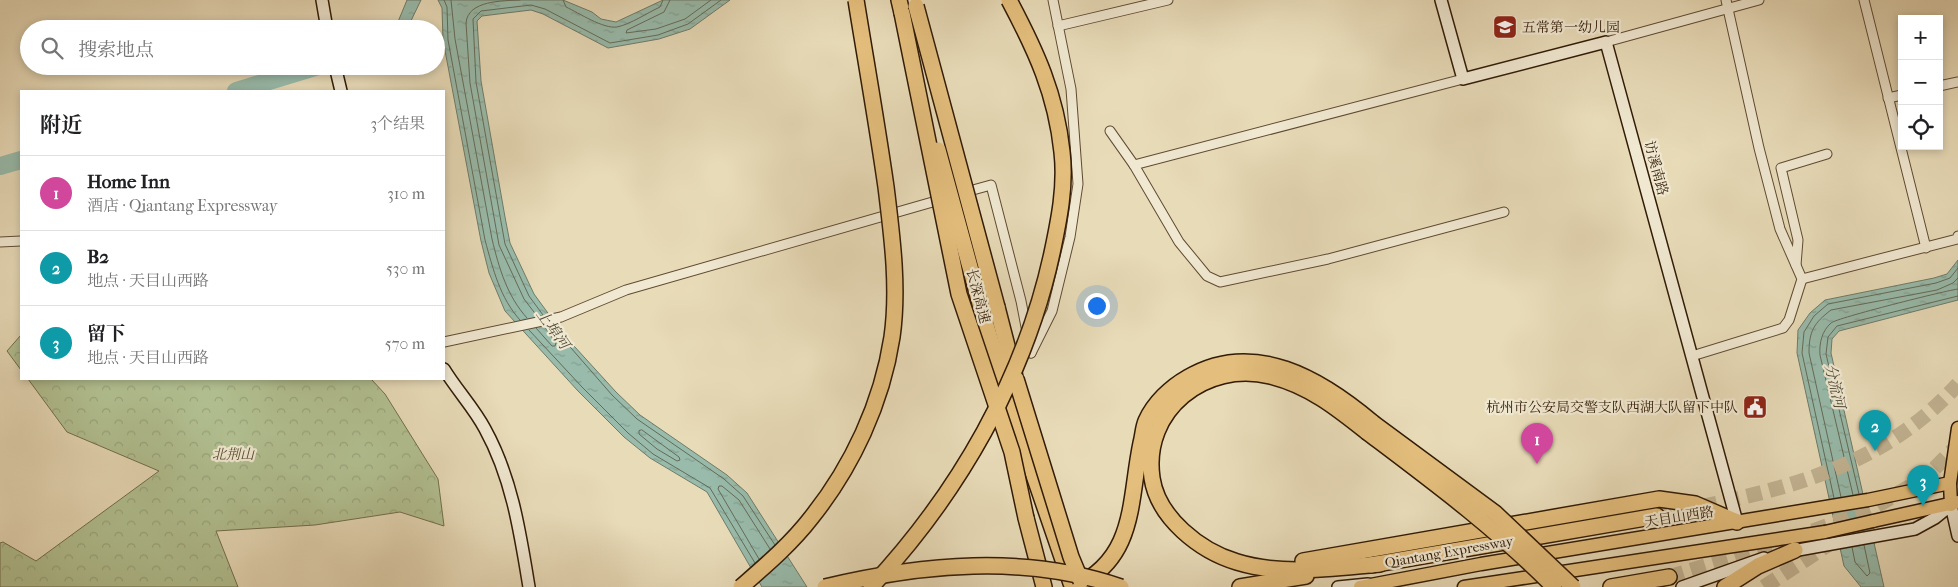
<!DOCTYPE html>
<html lang="zh">
<head>
<meta charset="utf-8">
<style>
	body { margin:0; font-family:"IM FELL French Canon","Noto Serif SC",serif; background:#f6f6f6; color:#202124 }
	.controls { position:absolute; right:15px; top:15px; display:grid; overflow:hidden; border-radius:0px; box-shadow:0 2px 8px #0003 }
	.controls button { width:45px; height:45px; display:grid; place-items:center; padding:0; border:0; border-bottom:1px solid #e0e0e0; background:#fff; color:#202124; font:25px sans-serif }
	.you { position:absolute; left:1096px; top:305px; width:18px; height:18px; margin:-12px; border:4px solid #fff; border-radius:50%; background:#1a73e8; box-shadow:0 0 0 8px #1a73e833 }
	.badge { display:grid; place-items:center; width:32px; height:32px; border-radius:50%; background:#1a73e8; color:#fff; font-size:16px; font-weight:700 }
	.pin { position:absolute; translate:-50% -41px; filter:drop-shadow(0 1px 2px #0008) }
	.pin::after { content:''; position:absolute; top:26px; width:18px; height:15px; background:inherit; clip-path:polygon(0 0,100% 0,50% 100%) }
	.list { margin:0; padding:0; list-style:none }
	h2 { display:flex; justify-content:space-between; align-items:center; height:65px; margin:0; padding:0 20px; font-size:21px }
	h2 small { font-size:16px; font-weight:400; color:#757577 }
	.list li { display:grid; grid-template-columns:32px 1fr auto; gap:15px; align-items:center; box-sizing:border-box; height:75px; padding:0 20px; border-top:1px solid #e0e0e0 }
	.list b { display:block; font-size:19px; white-space:nowrap }
	.list p { margin:0; font-size:16px; white-space:nowrap; color:#757577 }
	.list em { font-size:16px; font-style:normal; color:#757577 }
	.icon { flex:none; width:28px; height:28px; fill:none; stroke:currentColor; stroke-width:2; stroke-linecap:round; stroke-linejoin:round }
	.map { position:relative; flex:none; width:1958px; height:587px; overflow:hidden }
	.search { position:absolute; background:#fff; box-shadow:0 2px 8px #0003; left:20px; top:20px; width:425px; height:55px; display:flex; align-items:center; gap:12px; box-sizing:border-box; padding:0 18px; border-radius:28px; color:#757577; font-size:19px }
	.panel { position:absolute; background:#fff; box-shadow:0 2px 8px #0003; left:20px; top:90px; width:425px; height:290px; border-radius:0px }
	.map>svg:first-child { display:block }
</style>
</head>
<body>
<div class="map">
<svg width="1958" height="587" viewBox="0 0 1958 587">
	<defs>
		<pattern id="forest-crowns" width="20" height="18" patternUnits="userSpaceOnUse" patternTransform="scale(1.25)"><rect width="20" height="18" fill="#b2c192"/><path d="M2 6a3 3 0 1 1 6 0M12 15a3 3 0 1 1 6 0" fill="none" stroke="#9aa57c"/></pattern>
		<pattern id="water-ripples" width="26" height="14" patternUnits="userSpaceOnUse" patternTransform="scale(1.25)"><rect width="26" height="14" fill="#98bbab"/><path d="M2 4q2-2 4 0t4 0M15 11q2-2 4 0t4 0" fill="none" stroke="#83a092"/></pattern>
	</defs>
	<rect width="100%" height="100%" fill="#e8dbb8"/>
	<filter id="stains"><feTurbulence type="fractalNoise" baseFrequency=".004" numOctaves="4"/><feColorMatrix values="0 0 0 0 .2 0 0 0 0 .09 0 0 0 0 .02 0 0 0 .5 -.17"/></filter>
	<radialGradient id="worn" r=".72"><stop offset=".6" stop-color="#630" stop-opacity="0"/><stop offset="1" stop-color="#630" stop-opacity=".3"/></radialGradient>
	<!-- forest -->
	<g fill="url(#forest-crowns)" stroke="#726e4c">
		<path d="M21 335V370L7 351Z"/>
		<path d="M28 379H371L385 394 438 479 444 526 400 512 315 525 216 531 238 587H0V543L3 542 36 561 159 471 67 432Z"/>
	</g>
	<!-- water -->
	<g fill="url(#water-ripples)" stroke="#6f7b69">
		<path d="M407 0H421L407 29H395Z"/>
		<path d="M438 0H563L592 12 601 19 616 22 663 0H730L690 29 659 39 608 48 543 14 531 10 482 16 477 21 481 81 505 217 510 243 534 294 564 335 616 392 640 415 727 475 747 493 807 587H762L707 492 650 458 624 437 578 391 505 311 489 273 481 241 443 40 442 8Z"/>
		<path d="M1958 260V300L1839 331 1832 339 1831 353 1884 587H1861L1844 566 1797 353 1798 330 1810 313 1825 300 1934 278 1947 274Z"/>
	</g>
	<g fill="none" stroke-linecap="round" stroke-linejoin="round">
		<!-- shore -->
		<g stroke="#646b58" stroke-width="1">
			<path d="M444 0 447 7 448 40 485 240C493 269 500 298 520 320"/>
			<path d="M451 0 455 39 492 239C499 268 507 296 527 318"/>
			<path d="M520 0C503 1 468 0 466 23L470 83 499 245 524 299 537 316"/>
			<path d="M563 0 566 7C579 13 603 29 617 27 631 24 647 13 660 7L663 0"/>
			<path d="M670 0 664 12 627 30 626 33 656 29 685 19 711 0"/>
			<path d="M543 315 529 296 505 244 476 82 473 19 481 11 531 5 545 9 610 43 658 35 688 24 721 0"/>
			<path d="M551 325 612 395 637 419 724 479 743 496 775 545"/>
			<path d="M536 328 552 346H555L556 343 544 326"/>
			<path d="M529 330 582 387 628 433 653 454 710 488 755 563"/>
			<path d="M642 430 679 457 680 460 677 461 657 449 639 434V431Z"/>
			<path d="M1859 494 1826 354 1828 337 1837 326 1958 296"/>
			<path d="M1853 495 1820 355C1819 343 1822 331 1831 323 1836 318 1948 290 1958 289"/>
			<path d="M1841 497 1809 353C1809 331 1814 323 1831 310L1937 290 1953 283 1958 278"/>
			<path d="M1834 498 1802 353 1804 332 1814 316 1828 304 1936 283 1950 278 1958 268"/>
			<path d="M1852 547 1855 562 1867 576 1870 573 1864 545"/>
			<path d="M759 559 718 489 719 486H722L739 500 770 549"/>
		</g>
		<!-- river -->
		<g stroke="#98bbab" stroke-width="18">
			<path d="M236 91 319 66"/>
			<path d="M0 166 21 160"/>
		</g>
		<!-- highway-tunnel -->
		<g stroke="#c3b594" stroke-width="15" stroke-dasharray="15 8" stroke-linecap="butt">
			<path d="M1657 516C1770 492 1877 474 1958 384"/>
			<path d="M1813 531 1873 508 1926 477 1958 445"/>
			<path d="M1669 577 1789 540"/>
			<path d="M1764 587 1861 523"/>
		</g>
		<defs>
			<g id="street">
				<path d="M1864 0 1926 248"/>
				<path d="M1058 26 1168 0"/>
				<path d="M1606 42 1759 0"/>
				<path d="M1939 86 1958 82"/>
				<path d="M1888 98 1902 95"/>
				<path d="M1110 131 1134 165 1179 242 1207 276 1220 282 1328 259 1504 212"/>
				<path d="M1134 165 1463 79"/>
				<path d="M962 193 991 185 1021 301 1031 353"/>
				<path d="M0 242 21 241"/>
				<path d="M1796 265 1798 240 1781 168 1827 154"/>
				<path d="M1802 279 1957 239 1958 236"/>
				<path d="M444 342 561 317 626 290 943 199"/>
				<path d="M1031 353 1052 311 1070 237 1078 184 1071 89 1053 0"/>
				<path d="M1692 356 1783 328 1789 320 1802 279 1780 229 1759 148 1726 0"/>
			</g>
			<g id="secondary">
				<path d="M322 0 327 29"/>
				<path d="M1441 0 1463 79 1606 42 1737 522"/>
				<path d="M335 66 341 91"/>
				<path d="M444 369C456 389 474 408 485 429 512 478 520 532 529 587"/>
				<path d="M1787 552 1915 529 1935 518 1951 505 1958 536"/>
				<path d="M1338 587 1368 584"/>
				<path d="M1682 587 1764 558"/>
			</g>
			<g id="primary">
				<path d="M1951 505 1950 483 1958 428"/>
				<path d="M1873 521 1958 502"/>
				<path d="M1360 587 1481 564 1868 500 1950 483"/>
				<path d="M1464 587 1825 532"/>
			</g>
			<g id="highway">
				<path d="M899 0 902 13"/>
				<path d="M997 307 1015 377"/>
				<path d="M982 311 1009 403 1071 583"/>
				<path d="M1367 432C1337 408 1308 385 1270 376 1206 360 1142 410 1152 478 1158 518 1200 551 1237 562 1282 576 1334 568 1380 564"/>
				<path d="M1026 518 1044 587"/>
				<path d="M1303 561 1659 499 1695 504 1737 522"/>
				<path d="M1371 565 1657 516"/>
				<path d="M1074 587C1137 558 1129 500 1141 443 1143 436 1143 428 1146 421 1154 403 1171 387 1187 378 1254 338 1322 380 1373 423"/>
				<path d="M1240 587 1306 576"/>
				<path d="M1611 587 1669 577"/>
				<path d="M1725 587 1758 566 1795 550"/>
			</g>
		</defs>
		<!-- street casing -->
		<use href="#street" stroke="#5f4b32" stroke-width="11"/>
		<!-- secondary casing -->
		<use href="#secondary" stroke="#311b06" stroke-width="14"/>
		<!-- primary casing -->
		<use href="#primary" stroke="#311b06" stroke-width="15"/>
		<!-- highway casing -->
		<use href="#highway" stroke="#311b06" stroke-width="18"/>
		<!-- street -->
		<use href="#street" stroke="#f0e8d1" stroke-width="9"/>
		<!-- secondary -->
		<use href="#secondary" stroke="#f0e8d1" stroke-width="11"/>
		<!-- primary -->
		<use href="#primary" stroke="#e4be7c" stroke-width="12"/>
		<!-- highway -->
		<use href="#highway" stroke="#e4be7c" stroke-width="15"/>
		<defs>
			<path id="primary-bridge" d="M1825 532 1873 521"/>
			<g id="highway-bridge">
				<path d="M916 6 997 307"/>
				<path d="M902 13 959 294 1012 452 1026 518"/>
				<path d="M938 150 982 311"/>
				<path d="M1016 379 1071 557 1081 581"/>
				<path d="M1373 423 1495 513 1573 587"/>
				<path d="M1367 432C1432 481 1497 529 1554 587"/>
				<path d="M741 587C765 566 791 544 811 518 852 467 882 403 892 337 899 288 892 236 886 187 877 124 866 62 856 0"/>
				<path d="M825 587C922 564 1025 554 1121 587"/>
				<path d="M871 587C958 494 1025 378 1052 253 1059 220 1066 186 1062 152 1056 94 1036 51 1009 0"/>
			</g>
		</defs>
		<!-- primary-bridge casing -->
		<use href="#primary-bridge" stroke="#311b06" stroke-width="15" stroke-linecap="butt"/>
		<!-- highway-bridge casing -->
		<use href="#highway-bridge" stroke="#311b06" stroke-width="18" stroke-linecap="butt"/>
		<!-- primary-bridge -->
		<use href="#primary-bridge" stroke="#e4be7c" stroke-width="12"/>
		<!-- highway-bridge -->
		<use href="#highway-bridge" stroke="#e4be7c" stroke-width="15"/>
	</g>
	<!-- icons -->
	<defs>
		<symbol id="school-square" viewBox="-11 -11 22 22"><rect x="-9" y="-9" width="18" height="18" rx="4" fill="#8f2418" stroke="#f0e8d1"/><path d="M0-5L7-2L0 1L-7-2ZM-4 1L0 2.5L4 1V4Q0 6-4 4Z" fill="#fff"/></symbol>
		<symbol id="civic-square" viewBox="-11 -11 22 22"><rect x="-9" y="-9" width="18" height="18" rx="4" fill="#8f2418" stroke="#f0e8d1"/><path d="M-.6-6.5H3V-4.5H.6V-3L4-1V1h2V6H-6V1h2V-1L-.6-3ZM-1.2 2.5V6h2.4V2.5Z" fill="#fff"/></symbol>
	</defs>
	<g fill-rule="evenodd">
		<use href="#school-square" x="1491" y="13" width="28" height="28"/>
		<use href="#civic-square" x="1741" y="393" width="28" height="28"/>
	</g>
	<g text-anchor="middle" dominant-baseline="central" stroke-width="4.5" stroke-linejoin="round" paint-order="stroke">
		<!-- poi labels -->
		<g font-size="14" fill="#311b06" stroke="#f0e8d1" text-anchor="start">
			<text x="1522" y="27">五常第一幼儿园</text>
			<text x="1738" y="407" text-anchor="end">杭州市公安局交警支队西湖大队留下中队</text>
		</g>
		<!-- street labels -->
		<g font-size="14" fill="#311b06" stroke="#f0e8d1">
			<text transform="translate(1656 168) rotate(75)">访溪南路</text>
			<text transform="translate(978 296) rotate(75)">长深高速</text>
			<text transform="translate(1679 517) rotate(-9)">天目山西路</text>
			<text transform="translate(1449 552) rotate(-10)">Qiantang Expressway</text>
		</g>
		<!-- park labels -->
		<g font-size="14" font-style="italic" fill="#584d30" stroke="#f0e8d1">
			<text x="233" y="454">北荆山</text>
		</g>
		<!-- water labels -->
		<g font-size="15" font-style="italic" fill="#504b38" stroke="#f0e8d1">
			<text transform="translate(553 329) rotate(54)">上埠河</text>
			<text transform="translate(1835 386) rotate(77)">分流河</text>
		</g>
	</g>
	<rect width="100%" height="100%" filter="url(#stains)"/>
	<rect width="100%" height="100%" fill="url(#worn)"/>
</svg>
<div class="controls">
<button>+</button>
<button>−</button>
<button><svg class="icon" aria-label="locate" viewBox="0 0 24 24"><circle cx="12" cy="12" r="6"/><path d="M12 2v4M12 18v4M2 12h4M18 12h4"/></svg></button>
</div>
<div class="you"></div>
<div class="pin badge" style="left:1537px;top:464px;background:#d1479c">1</div>
<div class="pin badge" style="left:1875px;top:451px;background:#0f9aa8">2</div>
<div class="pin badge" style="left:1923px;top:506px;background:#0f9aa8">3</div>
<div class="search"><svg class="icon" aria-label="search" viewBox="0 0 24 24"><circle cx="10" cy="10" r="6"/><path d="M15 15l6 6"/></svg>搜索地点</div>
<section class="panel">
<h2>附近<small>3个结果</small></h2>
<ul class="list">
<li><span class="badge" style="background:#d1479c">1</span><div><b>Home Inn</b><p>酒店 · Qiantang Expressway</p></div><em>310 m</em></li>
<li><span class="badge" style="background:#0f9aa8">2</span><div><b>B2</b><p>地点 · 天目山西路</p></div><em>530 m</em></li>
<li><span class="badge" style="background:#0f9aa8">3</span><div><b>留下</b><p>地点 · 天目山西路</p></div><em>570 m</em></li>
</ul>
</section>
</div>
</body>
</html>
